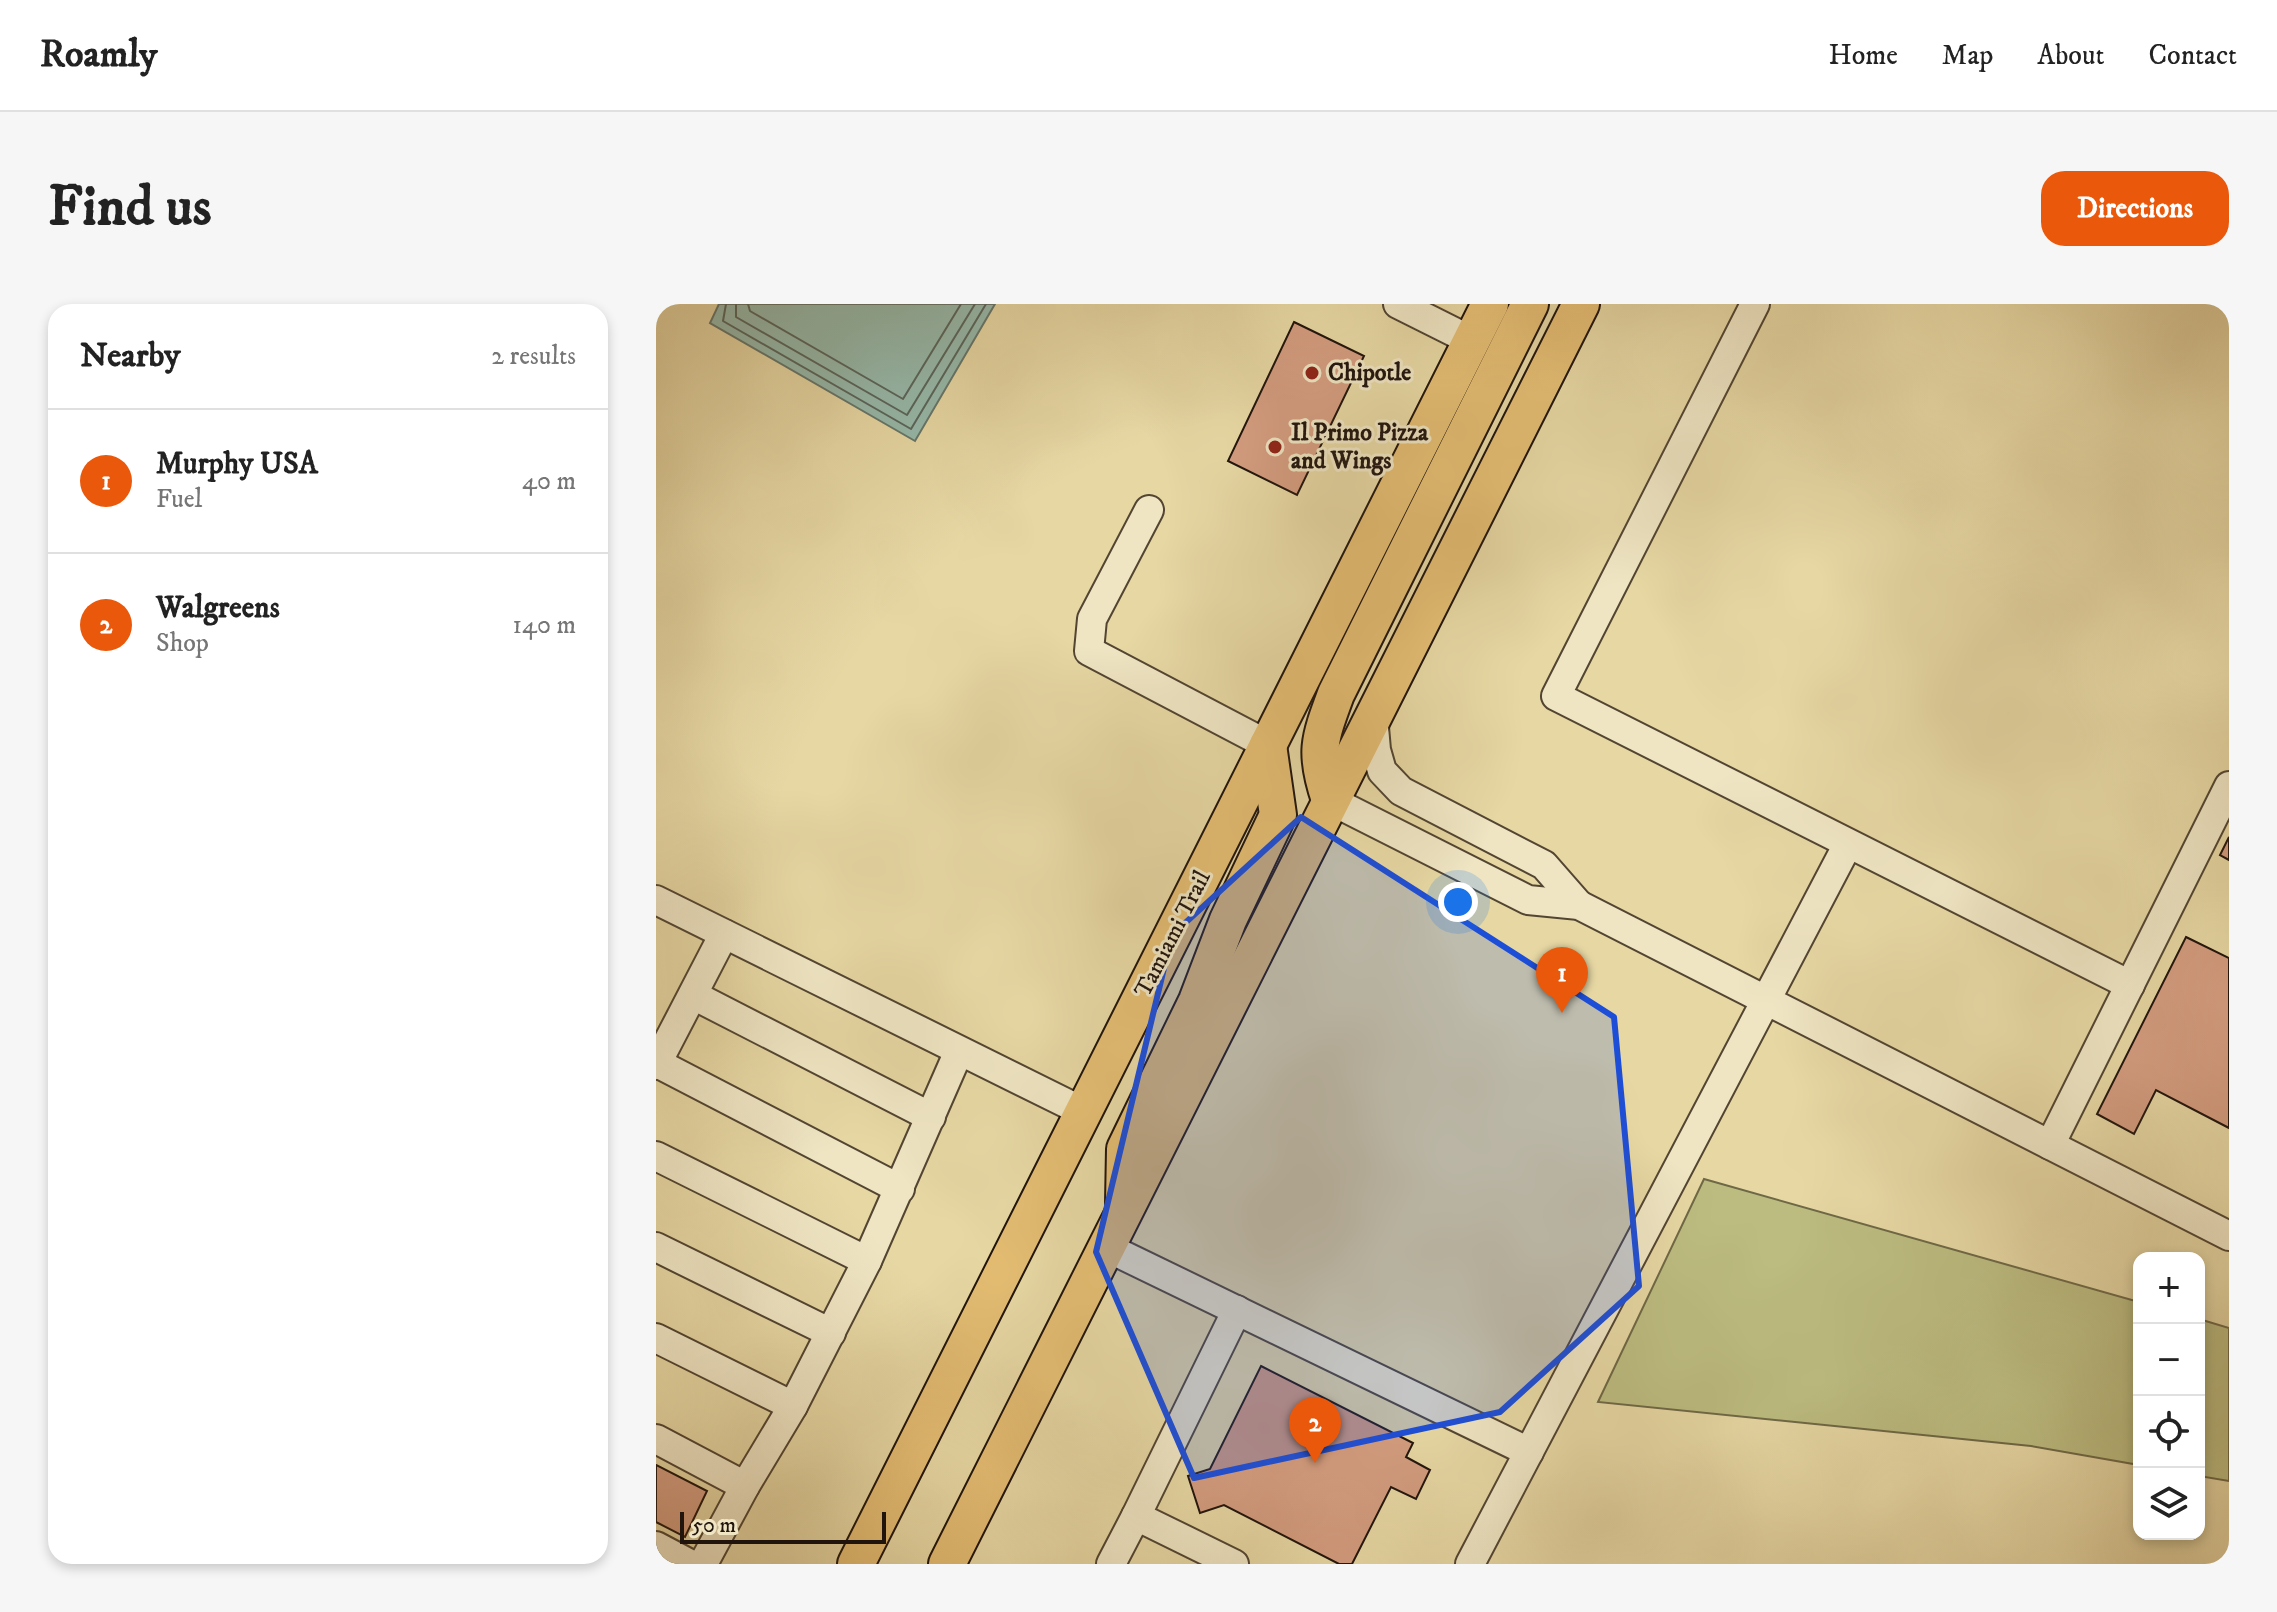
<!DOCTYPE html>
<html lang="en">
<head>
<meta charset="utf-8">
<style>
	body { margin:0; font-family:"IM FELL DW Pica",serif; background:#f6f6f6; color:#222 }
	.controls { position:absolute; right:24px; bottom:24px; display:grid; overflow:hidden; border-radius:16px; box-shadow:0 4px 12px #0003 }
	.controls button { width:72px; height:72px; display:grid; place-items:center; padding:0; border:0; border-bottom:2px solid #e0e0e0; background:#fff; color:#222; font:40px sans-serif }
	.scale { position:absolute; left:24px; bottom:20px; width:206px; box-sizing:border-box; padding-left:8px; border:4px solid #20140d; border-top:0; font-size:22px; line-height:28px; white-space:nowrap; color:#20140d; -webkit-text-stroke:6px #efe5c3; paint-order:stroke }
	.you { position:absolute; left:802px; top:598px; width:28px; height:28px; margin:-20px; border:6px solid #fff; border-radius:50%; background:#1a73e8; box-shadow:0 0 0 12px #1a73e833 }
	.badge { display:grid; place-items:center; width:52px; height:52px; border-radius:50%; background:#ea580c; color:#fff; font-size:26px; font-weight:700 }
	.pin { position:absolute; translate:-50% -66px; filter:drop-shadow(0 2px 4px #0008) }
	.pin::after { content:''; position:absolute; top:42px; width:28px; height:24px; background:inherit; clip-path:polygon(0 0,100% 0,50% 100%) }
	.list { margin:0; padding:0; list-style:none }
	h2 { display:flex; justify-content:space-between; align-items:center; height:104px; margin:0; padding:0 32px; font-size:34px }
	h2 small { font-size:26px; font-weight:400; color:#767676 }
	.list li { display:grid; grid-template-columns:52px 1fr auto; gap:24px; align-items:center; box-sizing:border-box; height:144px; padding:0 32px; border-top:2px solid #e0e0e0 }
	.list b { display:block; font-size:30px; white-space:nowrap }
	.list p { margin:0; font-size:26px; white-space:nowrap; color:#767676 }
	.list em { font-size:26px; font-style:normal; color:#767676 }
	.icon { flex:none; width:44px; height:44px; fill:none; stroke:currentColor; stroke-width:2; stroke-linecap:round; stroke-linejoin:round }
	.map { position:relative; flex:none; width:1573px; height:1260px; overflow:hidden; border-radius:24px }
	header { display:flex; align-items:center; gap:48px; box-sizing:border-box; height:112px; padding:0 40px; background:#fff; border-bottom:2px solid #e0e0e0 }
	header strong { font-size:38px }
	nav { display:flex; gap:44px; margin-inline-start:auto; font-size:28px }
	.intro { display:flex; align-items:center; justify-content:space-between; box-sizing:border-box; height:192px; padding:0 48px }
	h1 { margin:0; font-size:56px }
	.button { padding:20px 36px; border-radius:24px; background:#ea580c; color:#fff; font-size:28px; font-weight:700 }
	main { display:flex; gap:48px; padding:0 48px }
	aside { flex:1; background:#fff; border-radius:24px; box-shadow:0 4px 12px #0003 }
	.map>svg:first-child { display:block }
</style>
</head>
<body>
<header>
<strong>Roamly</strong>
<nav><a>Home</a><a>Map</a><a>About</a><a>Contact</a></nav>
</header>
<div class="intro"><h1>Find us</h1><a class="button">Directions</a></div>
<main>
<aside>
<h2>Nearby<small>2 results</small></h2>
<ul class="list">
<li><span class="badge">1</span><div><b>Murphy USA</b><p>Fuel</p></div><em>40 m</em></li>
<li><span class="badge">2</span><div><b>Walgreens</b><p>Shop</p></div><em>140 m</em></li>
</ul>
</aside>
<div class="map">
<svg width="1573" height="1260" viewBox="0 0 1573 1260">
	<rect width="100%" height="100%" fill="#e6d7a3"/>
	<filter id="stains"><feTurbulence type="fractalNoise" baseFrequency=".0025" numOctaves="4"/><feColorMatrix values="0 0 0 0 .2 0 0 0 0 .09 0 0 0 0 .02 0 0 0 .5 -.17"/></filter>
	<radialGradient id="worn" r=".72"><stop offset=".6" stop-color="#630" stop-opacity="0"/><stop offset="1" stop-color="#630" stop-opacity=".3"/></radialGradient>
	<!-- green -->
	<g fill="#bcbc80" stroke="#6e6846" stroke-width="2">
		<path d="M1048 875 1483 998V1161L1375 1142 942 1098Z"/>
		<path d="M1543 1015 1573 1024V1177L1543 1172Z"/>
	</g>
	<!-- water -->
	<path fill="#96b9aa" stroke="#67776b" stroke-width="2" d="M63 0H339L259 137 54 19Z"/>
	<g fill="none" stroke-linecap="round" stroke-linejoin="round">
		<!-- shore -->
		<g stroke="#5b665c" stroke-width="2">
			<path d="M70 0 67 17 255 125 330 0"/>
			<path d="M80 0V13L251 111 319 0"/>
			<path d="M92 0 94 7 247 95 305 0"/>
		</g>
	</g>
	<!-- building -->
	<g fill="#d39c7f" stroke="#20140d" stroke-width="2">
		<path d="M638 18 708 52 641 191 572 157Z"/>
		<path d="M1573 533V556L1564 551Z"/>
		<path d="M1530 633 1573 654V824L1500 786 1478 830 1441 810Z"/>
		<path d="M605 1062 757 1139 750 1153 774 1166 760 1195 735 1183 696 1260H683L568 1201 544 1209 532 1172 554 1165Z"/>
		<path d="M0 1161 51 1187 29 1233 0 1218Z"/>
	</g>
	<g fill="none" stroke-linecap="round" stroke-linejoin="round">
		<defs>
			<g id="minor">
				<path d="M742 0 816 37"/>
				<path d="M1099 0 900 392 1474 681"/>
				<path d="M493 206 436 315 433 347 612 441"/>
				<path d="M717 412 720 446 726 467 745 487 888 561 923 601"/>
				<path d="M674 496 872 596 923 601 1573 932"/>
				<path d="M0 596 428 808"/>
				<path d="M37 691 275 813"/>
				<path d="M1 759 244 885"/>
				<path d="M0 761 68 630"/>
				<path d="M1394 841 1573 482"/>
				<path d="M0 852 211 957"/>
				<path d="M0 943 175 1029"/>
				<path d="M450 943 873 1148"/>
				<path d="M0 1034 137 1102 211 957 303 747"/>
				<path d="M0 1135 89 1182 47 1260"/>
				<path d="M89 1182 137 1102"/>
				<path d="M0 1242 34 1260"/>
				<path d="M455 1260 480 1212"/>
				<path d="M578 1260 480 1212 581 1006"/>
				<path d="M814 1260 1192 540"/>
			</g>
			<g id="major">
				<path d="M674 496C658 449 663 436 680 390L874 0"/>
				<path d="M468 899 469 845 541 697 572 616 622 511 612 441"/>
				<path d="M200 1260 834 0"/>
				<path d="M291 1260 925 0"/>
			</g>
		</defs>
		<!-- minor casing -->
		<use href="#minor" stroke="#524532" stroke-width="32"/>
		<!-- major casing -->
		<use href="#major" stroke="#20140d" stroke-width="40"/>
		<!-- minor -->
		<use href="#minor" stroke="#efe5c3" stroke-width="28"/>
		<!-- major -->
		<use href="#major" stroke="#e3bc72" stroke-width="36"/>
	</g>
	<!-- marked area -->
	<path fill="#1d4ed8" fill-opacity="0.2" stroke="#1d4ed8" stroke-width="6" stroke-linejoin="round" d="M645 513 958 713 983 982 844 1108 538 1174 440 948 516 631Z"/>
	<!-- markers -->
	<g fill="#8f2418" stroke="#efe5c3" stroke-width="3">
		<circle cx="656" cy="69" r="8"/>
		<circle cx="619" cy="143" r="8"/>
	</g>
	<g text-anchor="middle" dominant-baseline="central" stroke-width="6" stroke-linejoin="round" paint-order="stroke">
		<!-- poi labels -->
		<g font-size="24" font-weight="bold" fill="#20140d" stroke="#efe5c3" text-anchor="start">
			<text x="672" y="69">Chipotle</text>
			<text x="635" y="129">Il Primo Pizza<tspan x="635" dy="28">and Wings</tspan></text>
		</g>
		<!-- street labels -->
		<g font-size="24" fill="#20140d" stroke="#efe5c3">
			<text transform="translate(517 630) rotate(-63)">Tamiami Trail</text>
		</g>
	</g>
	<rect width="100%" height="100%" filter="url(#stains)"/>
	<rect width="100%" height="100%" fill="url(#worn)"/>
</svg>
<div class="controls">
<button>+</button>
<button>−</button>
<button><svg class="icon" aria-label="locate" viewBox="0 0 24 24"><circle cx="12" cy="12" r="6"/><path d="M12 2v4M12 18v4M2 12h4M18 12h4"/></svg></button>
<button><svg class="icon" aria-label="layers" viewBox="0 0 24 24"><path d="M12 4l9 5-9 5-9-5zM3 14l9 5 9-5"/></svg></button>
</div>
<div class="scale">50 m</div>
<div class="you"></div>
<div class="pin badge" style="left:906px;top:709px">1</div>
<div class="pin badge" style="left:659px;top:1159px">2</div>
</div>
</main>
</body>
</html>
